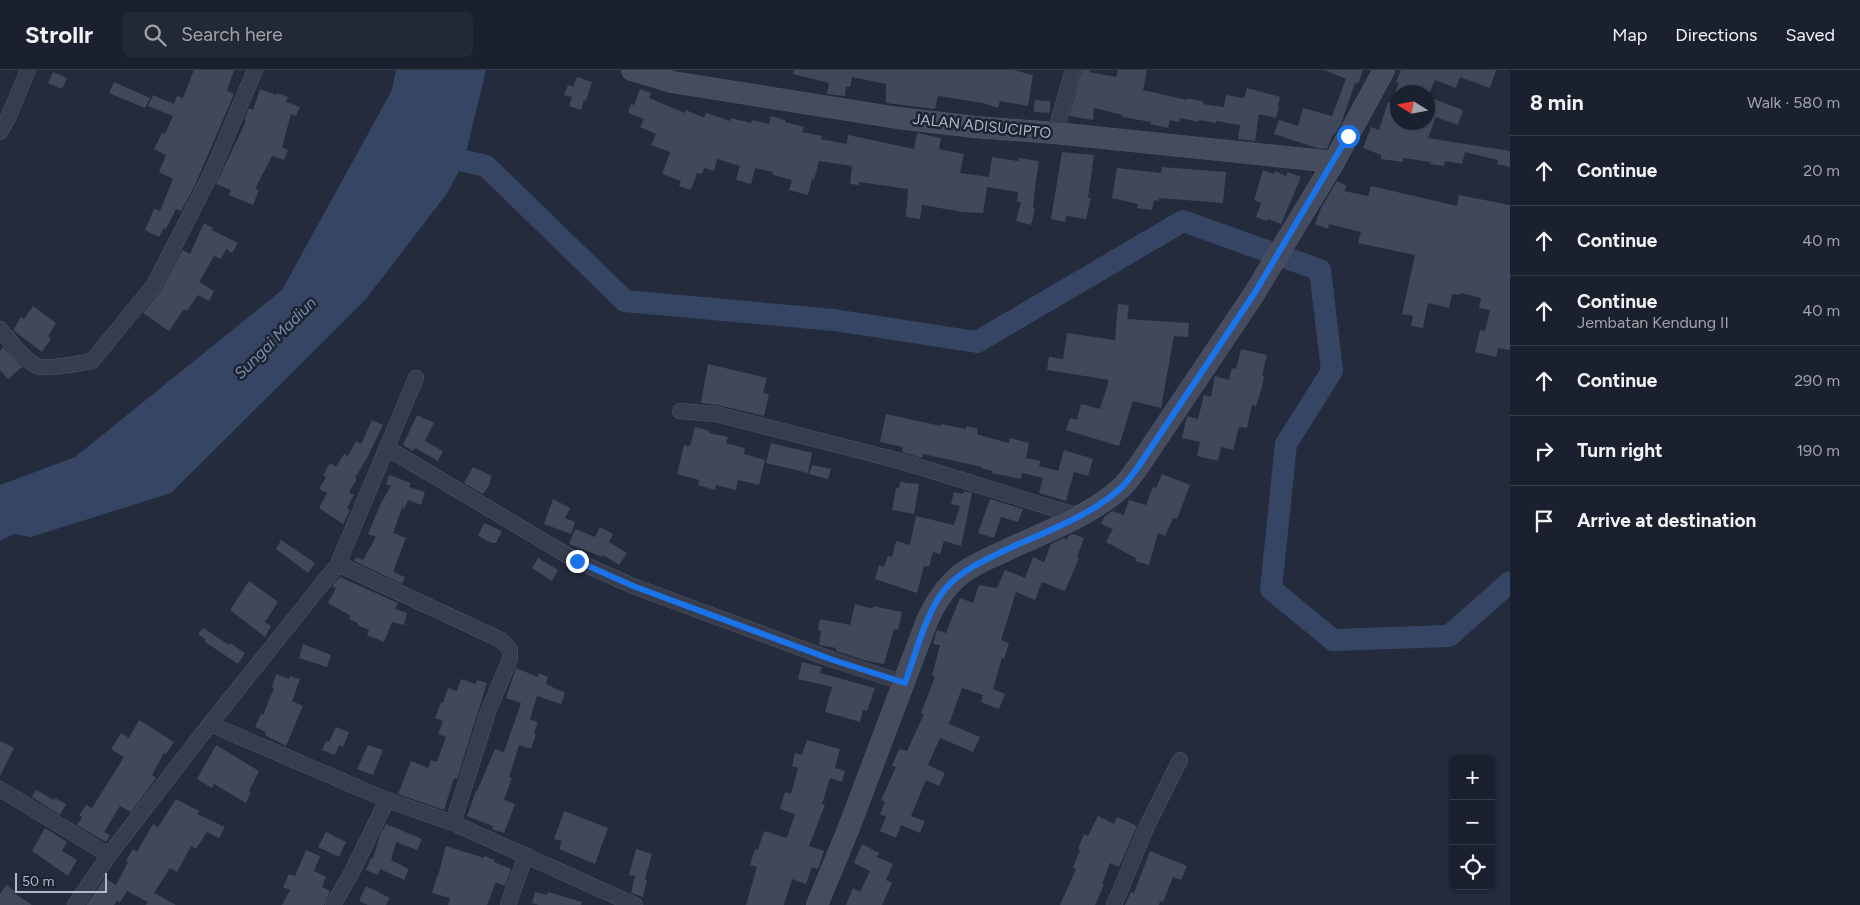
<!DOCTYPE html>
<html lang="en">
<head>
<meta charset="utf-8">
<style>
	body { margin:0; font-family:Figtree,sans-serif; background:#232835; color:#f1f3f6 }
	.controls { position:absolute; right:15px; bottom:15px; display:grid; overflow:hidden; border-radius:8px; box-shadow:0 1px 4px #0004 }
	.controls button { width:45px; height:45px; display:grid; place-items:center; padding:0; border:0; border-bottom:1px solid #383e49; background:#1a202d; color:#f1f3f6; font:25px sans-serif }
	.compass { position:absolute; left:1390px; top:15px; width:45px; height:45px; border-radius:50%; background:#1a202d; box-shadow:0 1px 4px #0004; rotate:281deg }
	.scale { position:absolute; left:15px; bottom:12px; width:92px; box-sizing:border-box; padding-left:5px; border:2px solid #b2b8c8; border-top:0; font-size:14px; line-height:18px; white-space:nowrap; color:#b2b8c8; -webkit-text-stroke:4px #1c2331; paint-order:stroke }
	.stop { position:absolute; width:15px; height:15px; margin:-11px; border:4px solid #1a73e8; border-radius:50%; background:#fff }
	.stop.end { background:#1a73e8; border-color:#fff; box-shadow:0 1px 5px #0008 }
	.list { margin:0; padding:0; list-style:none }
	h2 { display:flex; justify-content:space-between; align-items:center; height:65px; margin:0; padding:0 20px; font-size:21px }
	h2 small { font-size:16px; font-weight:400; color:#9fa3aa }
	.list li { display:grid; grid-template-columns:32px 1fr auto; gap:15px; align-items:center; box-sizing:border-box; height:70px; padding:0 20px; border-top:1px solid #383e49 }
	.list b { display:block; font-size:19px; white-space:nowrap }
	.list p { margin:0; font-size:16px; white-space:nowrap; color:#9fa3aa }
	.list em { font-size:16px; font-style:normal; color:#9fa3aa }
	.icon { flex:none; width:28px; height:28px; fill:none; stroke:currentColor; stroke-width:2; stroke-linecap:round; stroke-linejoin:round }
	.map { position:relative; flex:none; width:1510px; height:835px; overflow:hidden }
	header { display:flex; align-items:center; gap:30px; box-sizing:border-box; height:70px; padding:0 25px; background:#1a202d; border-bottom:1px solid #383e49 }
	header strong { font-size:24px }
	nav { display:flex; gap:28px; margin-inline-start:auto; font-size:18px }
	.search { width:350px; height:45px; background:#232835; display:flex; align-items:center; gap:12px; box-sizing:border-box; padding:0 18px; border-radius:8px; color:#9fa3aa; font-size:19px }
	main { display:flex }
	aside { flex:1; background:#1a202d }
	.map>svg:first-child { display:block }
</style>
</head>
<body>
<header>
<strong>Strollr</strong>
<div class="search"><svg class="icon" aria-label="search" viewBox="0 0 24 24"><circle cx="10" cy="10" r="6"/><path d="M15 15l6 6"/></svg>Search here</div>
<nav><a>Map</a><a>Directions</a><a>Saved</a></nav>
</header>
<main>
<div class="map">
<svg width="1510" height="835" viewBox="0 0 1510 835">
	<rect width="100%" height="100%" fill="#232b3c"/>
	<!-- water -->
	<path fill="#364564" d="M396 0H486L464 91 448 122 366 229 171 423 31 467 14 464 0 471V415L75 387 282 220 392 20Z"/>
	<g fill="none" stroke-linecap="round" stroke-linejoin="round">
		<!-- river -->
		<path stroke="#364564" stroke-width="22" d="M435 84 486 96 625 231 834 250 977 272 1183 151 1320 200 1332 301 1286 374 1271 519 1333 570 1449 566 1510 512"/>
	</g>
	<!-- building -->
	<g fill="#3f495b">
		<path d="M194 0H234L227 21 234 24 195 115 181 141 176 139 166 159 164 158 159 167 145 160 154 139 160 141 173 109 159 102 166 85 154 79 162 63 165 64 173 46 148 36 153 25 174 34 177 26 183 28Z"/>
		<path d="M794 0H1013L1033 5 1028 36 1000 31 998 38 983 33 938 26 935 39 886 33V14L852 7 850 17H846L845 26 827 24 829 13 793 4Z"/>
		<path d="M1082 0H1090L1089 2 1116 7 1118 0H1147L1143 20 1187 30V28L1204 32 1203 34 1224 37 1226 25 1244 28 1247 18 1280 27 1278 36 1279 37 1276 48 1259 44 1255 71 1238 69 1240 55 1216 51V53L1199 50V52L1180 48 1179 52 1170 50 1168 58 1150 54 1151 52 1122 47V45L1094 38 1093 50 1069 46Z"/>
		<path d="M1325 0H1363L1358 14 1355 13 1341 54 1335 64H1333L1327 79 1317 78 1274 64 1279 50 1298 56 1303 38 1332 46 1346 9Z"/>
		<path d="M1401 0H1496L1490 18 1460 7 1456 18 1435 10 1430 22H1395L1399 13 1396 12Z"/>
		<path d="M53 2 67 8 62 19 48 13Z"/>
		<path d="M577 7 592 12 586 31 584 30 581 40 569 36 572 27 564 25 568 15 573 17Z"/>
		<path d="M114 12 150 28 145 38 109 23Z"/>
		<path d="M260 19 276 25 277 23 288 27 286 32 300 37 296 46 291 44 282 77 288 80 284 90 272 86 255 119 259 120 253 135 229 125 231 120 216 114 246 51 244 50 249 38 253 40Z"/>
		<path d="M640 19 651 23 649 28 685 43 686 40 704 48 706 43 730 51 731 48 751 53 752 50 769 54 771 46 785 50V52L804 57 802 62 822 66 821 69 847 74 848 65 914 79 917 63 941 68 939 79 964 84 960 103 989 107 992 87 1018 91 1019 88 1039 91 1035 118 1033 138 1035 139 1031 155 1016 151 1021 132H1017L1018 122 987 117 983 143 963 142 922 135 920 149 906 147 908 119 859 112V115L850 114 852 96 819 91 814 110 812 109 808 125 789 120 792 110 773 105V102L755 98 751 114 736 110 740 96 717 89 714 101 704 98 702 104 697 103 691 120 679 116 681 111 662 104 670 82 651 75 656 64 640 57 644 49 628 43 631 34 634 35Z"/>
		<path d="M1428 27 1463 40 1458 55 1436 47 1428 68 1510 81V97L1497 94 1498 90 1465 82 1462 94 1445 91 1444 96 1430 94 1431 92 1403 88V92L1381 89V85L1363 78 1371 57 1379 60 1388 32 1398 35V52H1428Z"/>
		<path d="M1035 30 1050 31V43L1034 42Z"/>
		<path d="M1062 82 1094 85 1088 128H1091L1086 149 1066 146 1065 152 1051 149Z"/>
		<path d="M1162 97 1226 102 1223 133 1159 128V131L1154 130 1152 140 1137 138 1138 134 1112 128 1117 98 1161 103Z"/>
		<path d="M1263 100 1274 104 1275 101 1286 106 1288 102 1301 107 1281 154 1268 149 1267 151 1256 147 1261 133 1254 130Z"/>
		<path d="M1337 111 1347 116 1344 121 1368 126 1371 116 1457 136 1459 125 1510 135V280L1498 278 1496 287 1475 282 1480 260 1485 261 1490 240 1479 238 1481 228 1461 223 1460 225 1452 224 1449 238 1428 233 1423 258 1411 256 1413 246 1402 244 1415 185 1358 173 1361 162 1329 154 1328 159 1315 154 1321 138Z"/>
		<path d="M204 153 213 158 212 160 238 173 232 183 226 179 221 189 214 186 199 212 214 221 209 231 198 225 187 241 184 239 169 261 143 243 162 219 182 180 190 184Z"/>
		<path d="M1118 234 1129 235 1127 249 1189 253 1188 267 1174 266 1161 338 1133 331 1119 376 1066 360 1070 348 1077 350 1081 334 1100 339 1109 310 1047 300 1049 287 1063 289 1067 263 1115 270Z"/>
		<path d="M33 236 56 253 48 266 51 269 42 282 13 260 21 247 24 249Z"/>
		<path d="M3 277 22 297 8 309 0 300V281Z"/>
		<path d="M1241 279 1267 285 1262 306H1264L1262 317 1256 336 1252 335 1247 358 1239 357 1233 380 1221 377 1218 391 1197 386 1200 372 1182 368 1187 346 1198 349 1204 325 1211 327 1215 306 1229 310 1232 298 1236 299Z"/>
		<path d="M708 294 767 308 763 323 769 324 764 346 718 335 701 333Z"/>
		<path d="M886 344 941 356V354L966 359 967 356 978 359 977 364 986 367 1009 373 1010 368 1029 373 1026 388 1041 391 1039 396 1058 401 1064 380 1093 389 1088 406 1074 402 1066 431 1039 423 1043 408 1022 403 1021 409 992 403 993 401 981 398 982 397 923 384 922 388 902 382 903 377 880 372Z"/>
		<path d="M417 345 434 353 425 371 443 381 438 391 415 378 413 381 403 375Z"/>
		<path d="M372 350 383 355 367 388 355 408 357 409 349 422 354 425 347 438 350 440 343 454 319 438 327 423 319 419 326 407 323 406 330 393 336 397 344 384 348 386 356 371 361 374Z"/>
		<path d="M695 357 710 361 709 363 728 367 726 373 745 378 744 384 765 390 759 415 738 410 736 420 716 415 715 420 698 415 699 410 677 404 684 375 690 376Z"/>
		<path d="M771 373 812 383 808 403 766 393Z"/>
		<path d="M812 395 831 399 828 409 809 404Z"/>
		<path d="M473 397 492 406 489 413 490 414 483 424 464 413Z"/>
		<path d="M1162 404 1190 415 1177 449 1173 448 1165 466 1158 463 1149 495 1135 491 1136 488 1106 472 1113 459 1101 454 1104 447 1112 441 1124 445 1129 430 1146 435 1153 417 1156 418Z"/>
		<path d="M389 405 411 413 409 417 425 422 421 435 408 430 404 439 402 438 393 463 406 468 393 502 405 507 402 514 354 491 356 487 363 490 376 467 368 464 381 433 391 416 386 414Z"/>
		<path d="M900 412 919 414 914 444 892 440 896 418H899Z"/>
		<path d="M964 421 972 423 961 476 944 471 940 484 933 482 929 497 924 496 917 523 875 509 879 495 884 497 888 486 892 487 896 471 910 475 916 446 954 455 960 436 951 434 954 422 963 424Z"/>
		<path d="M553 429 570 438 565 448 575 452 571 464 544 454Z"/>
		<path d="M990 429 1023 439 1018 452 1001 447 994 468 978 463Z"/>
		<path d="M484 453 502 461 496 473H492L478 466Z"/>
		<path d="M600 457 613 464 609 472 627 483 619 495 603 485 602 487 569 474 575 459 595 467Z"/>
		<path d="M1073 464 1084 468 1077 487 1079 488 1065 521 1042 512 1035 530 1016 522 1001 570 1009 573 1004 589 1002 588 993 619 1005 624 999 639 981 632 983 625 962 618 949 654 980 667 973 682 940 668 928 695 945 703 939 716 926 710 911 746 925 751 920 763 901 755 896 768 880 761 886 747 880 744 885 732 881 730 896 697 892 696 899 679 907 681 924 644 921 643 935 607 932 606 940 575 933 574 937 560 946 563 960 528 973 533 979 515 997 518 1005 500 1025 508 1033 487 1044 492 1051 474 1064 468 1067 470 1068 466Z"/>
		<path d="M281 470 315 493 308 503 276 479Z"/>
		<path d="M538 488 558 500 552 511 532 498Z"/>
		<path d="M340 507 398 533 395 539 407 543 404 555 392 552 384 572 367 565 369 560 358 555V553L349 549 351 546 328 533 336 518 332 516Z"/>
		<path d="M249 511 278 532 265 552 271 556 265 567 230 540Z"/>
		<path d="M855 534 873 539V536L902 542 898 560 894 559 884 594 867 591 836 581V578L819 575 821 561 818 560 820 549 850 555Z"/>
		<path d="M203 558 229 575 230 573 245 583 238 594 205 572 206 570 198 564Z"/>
		<path d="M303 574 331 585 327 597 299 588Z"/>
		<path d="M802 592 822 597 820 603 875 618 867 641 863 640 860 652 825 642 832 617 798 609Z"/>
		<path d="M516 598 538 607 539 603 548 607 546 614 565 623 561 634 537 626 530 649 538 652 534 663 536 664 531 679 519 675 509 707 512 708 504 730 515 734 504 763 492 759 493 756 467 746 476 721H477L495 679 504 682 521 633 506 628Z"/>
		<path d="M276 604 289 609 290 606 300 609 292 631 303 636 286 676 265 665 266 662 255 657 261 644 263 645 274 618 272 617Z"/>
		<path d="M461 609 476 614 477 610 487 613 457 709 454 708 444 740 398 724 411 691 428 698 431 690 437 692 446 667 438 664 443 651 435 648 441 632 443 633 448 618 457 621Z"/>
		<path d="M139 650 174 672 166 684 164 683 152 705 156 708 131 742 120 736 104 762 110 765 106 772 77 755 82 747 79 745 86 735 92 738 124 687 111 679 121 663 129 668Z"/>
		<path d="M336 657 349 662 343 677 339 675 335 685 322 680 326 671 329 672Z"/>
		<path d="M807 670 840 679 835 698 845 701 842 712 830 708 822 734 825 735 809 776 824 781 818 799 812 797 806 814 792 809 784 835H746L757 797 750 795 755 779 758 780 764 761 787 768 795 744 780 739 785 722 791 724 798 698 792 696 795 683 802 685Z"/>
		<path d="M0 671 14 678 0 706Z"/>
		<path d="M216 675 259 701 249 721 251 722 246 733 214 714 212 718 197 709Z"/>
		<path d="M368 675 383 680 373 705 357 699Z"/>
		<path d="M36 720 54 730 55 728 66 734 60 745 32 727Z"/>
		<path d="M176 729 199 741 197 744 225 757 219 768 207 762 196 779 191 776 177 802 170 798 154 823 176 835H146L148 832 127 821 120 832 117 831 114 835H86L105 808 116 815 128 792 126 791 133 779 137 782 153 754 158 757Z"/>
		<path d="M564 741 608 758 595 794 559 779 562 771 554 769Z"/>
		<path d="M1098 746 1114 754 1117 747 1137 756 1119 797 1110 793 1102 814 1104 815 1095 835H1060L1076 799 1073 798 1080 780 1078 779 1084 764 1088 766Z"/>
		<path d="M386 754 422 769 417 780 396 772 391 790 409 799 404 810 380 799 378 805 366 800 371 788 373 789 380 765Z"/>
		<path d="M45 758 67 772 62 781 77 790 68 806 32 781Z"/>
		<path d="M326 762 346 772 339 787 318 777Z"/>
		<path d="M862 774 879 783 877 787 893 794 886 810 892 813 882 835H846L853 818 860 822 870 801 854 793Z"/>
		<path d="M446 776 484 788 485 786 495 790 494 792 511 799 505 816 496 812 487 835H448L450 828 432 823 437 806H438Z"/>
		<path d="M636 779 652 784 645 809 647 810 643 827 631 823 635 806 629 805Z"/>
		<path d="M306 780 320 786 314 801 326 807 322 817 330 821 324 835H282L290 820 283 817 289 804 295 806Z"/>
		<path d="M1150 781 1187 796 1181 810 1173 807 1163 832 1160 831 1159 835H1125L1131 822 1134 823Z"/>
		<path d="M6 815 15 821 14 823 32 835H0V824Z"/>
		<path d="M366 816 390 828 386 835H368L359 831Z"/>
		<path d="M535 822 547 825 548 822 582 832 581 835H539L532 833Z"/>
	</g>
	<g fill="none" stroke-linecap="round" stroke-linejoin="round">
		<defs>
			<g id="minor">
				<path d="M0 62 8 48 28 0"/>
				<path d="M1055 63 1073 0"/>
				<path d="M0 259C9 269 24 291 37 296 47 300 80 293 92 291L154 215 211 104 255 0"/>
				<path d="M680 341 716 344 900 391 1078 446"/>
				<path d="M387 378 577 491 633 516 833 590 905 613"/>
				<path d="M338 494 501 570 510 580V589L488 642 453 753"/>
				<path d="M210 654 387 730 453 753 635 835"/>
				<path d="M0 719 109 785"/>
				<path d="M75 835 109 785 210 654 338 494 416 308"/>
				<path d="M333 835 352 802 387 730"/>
				<path d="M508 835 526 785"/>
				<path d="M1114 835 1147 756 1180 690"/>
			</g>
			<g id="secondary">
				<path d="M632 0 672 12 898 48 975 57 1055 63 1334 92"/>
				<path d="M817 835 848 760 927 551C935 533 944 518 960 505 973 494 992 487 1007 480 1045 462 1090 446 1121 418 1127 412 1133 404 1138 397L1254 224 1334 92 1384 0"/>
			</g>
		</defs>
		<!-- minor casing -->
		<use href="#minor" stroke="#525867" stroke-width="16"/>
		<!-- secondary casing -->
		<use href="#secondary" stroke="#525867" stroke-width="22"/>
		<!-- minor -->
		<use href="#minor" stroke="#373d4d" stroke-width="15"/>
		<!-- secondary -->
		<use href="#secondary" stroke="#454c60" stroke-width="21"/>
	</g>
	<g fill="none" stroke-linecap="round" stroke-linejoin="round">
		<!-- route -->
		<path stroke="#1a73e8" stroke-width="6" d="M577 491 633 516 833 590 905 613C915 586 927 539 946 518 963 499 987 489 1010 478 1047 461 1090 446 1121 418 1127 412 1133 404 1138 397L1254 224 1348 66"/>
	</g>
	<g text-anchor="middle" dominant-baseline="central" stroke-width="5" stroke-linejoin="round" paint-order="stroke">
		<!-- street labels -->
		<g font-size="15" fill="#b2b8c8" stroke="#1c2331">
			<text transform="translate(982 56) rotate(6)">JALAN ADISUCIPTO</text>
		</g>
		<!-- water labels -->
		<g font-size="16" font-style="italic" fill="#7a8cb1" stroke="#1c2331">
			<text transform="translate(275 268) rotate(-45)">Sungai Madiun</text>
		</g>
	</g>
</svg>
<div class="controls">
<button>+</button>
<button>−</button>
<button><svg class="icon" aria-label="locate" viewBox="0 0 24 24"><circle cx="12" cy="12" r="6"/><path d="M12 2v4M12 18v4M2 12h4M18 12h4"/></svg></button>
</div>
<svg class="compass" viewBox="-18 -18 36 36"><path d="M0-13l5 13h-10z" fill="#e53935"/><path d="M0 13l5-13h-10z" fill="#9fa3aa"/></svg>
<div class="scale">50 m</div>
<div class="stop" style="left:1348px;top:66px"></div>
<div class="stop end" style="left:577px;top:491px"></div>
</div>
<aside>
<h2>8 min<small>Walk · 580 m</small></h2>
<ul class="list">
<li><svg class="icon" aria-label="ahead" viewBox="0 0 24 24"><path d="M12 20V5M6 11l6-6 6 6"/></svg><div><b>Continue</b></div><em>20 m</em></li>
<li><svg class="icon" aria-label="ahead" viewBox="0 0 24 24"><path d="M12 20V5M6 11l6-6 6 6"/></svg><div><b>Continue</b></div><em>40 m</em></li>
<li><svg class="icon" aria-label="ahead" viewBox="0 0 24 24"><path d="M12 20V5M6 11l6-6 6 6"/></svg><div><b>Continue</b><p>Jembatan Kendung II</p></div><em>40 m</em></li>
<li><svg class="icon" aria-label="ahead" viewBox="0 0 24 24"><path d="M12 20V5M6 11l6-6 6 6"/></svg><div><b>Continue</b></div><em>290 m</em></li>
<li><svg class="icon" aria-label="right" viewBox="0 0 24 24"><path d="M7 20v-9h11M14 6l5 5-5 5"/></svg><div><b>Turn right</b></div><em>190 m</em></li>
<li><svg class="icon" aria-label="arrive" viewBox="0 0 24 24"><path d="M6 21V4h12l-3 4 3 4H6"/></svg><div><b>Arrive at destination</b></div></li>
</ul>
</aside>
</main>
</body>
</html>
